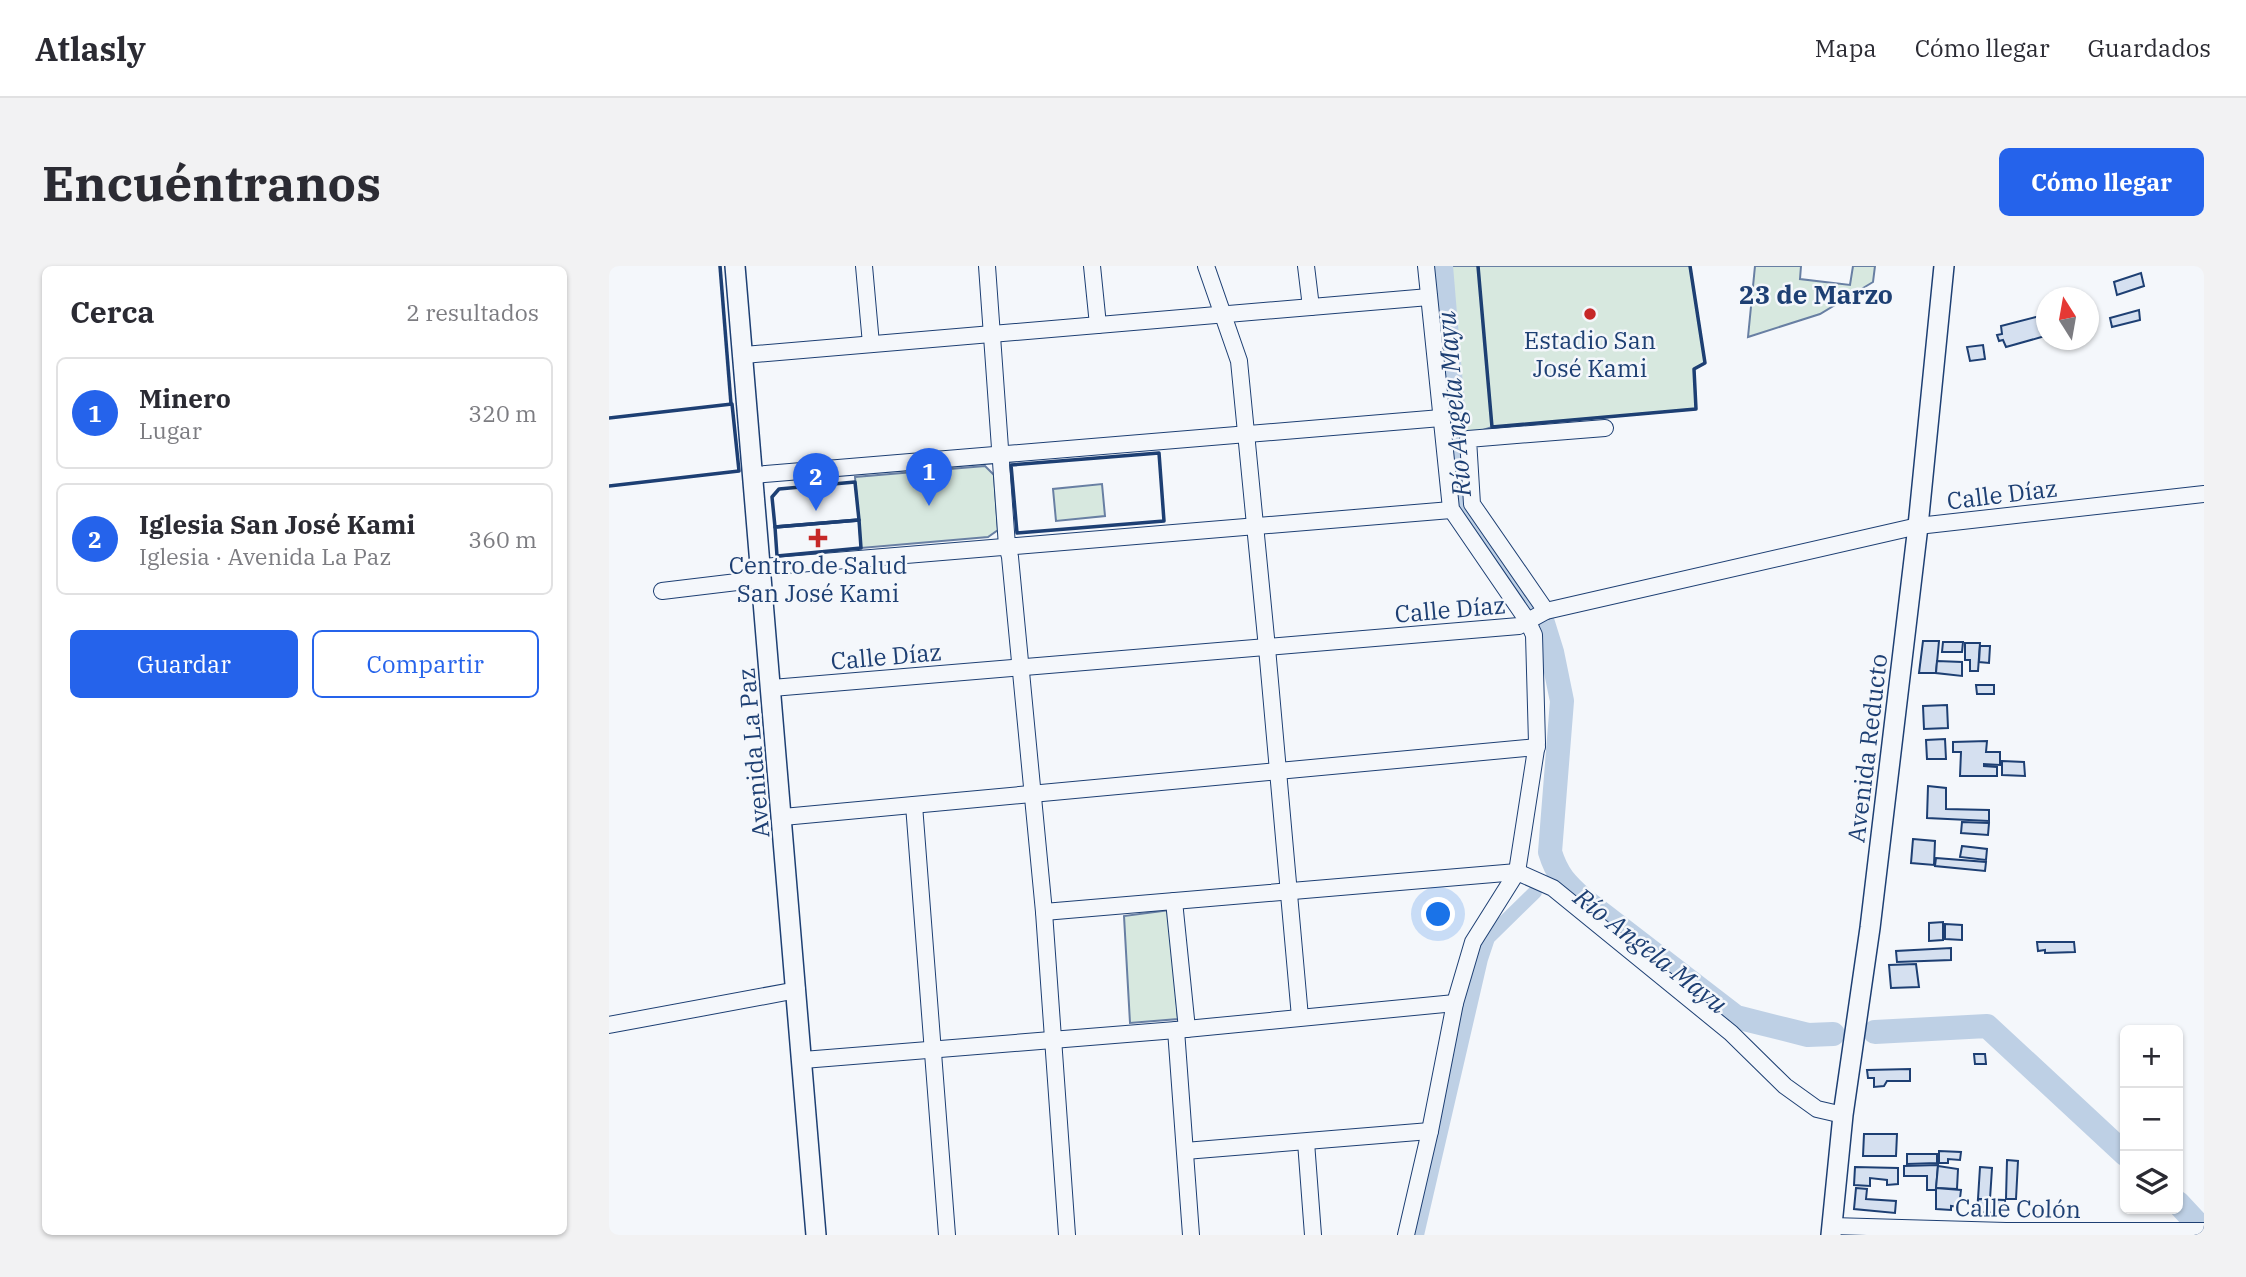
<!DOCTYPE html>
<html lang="es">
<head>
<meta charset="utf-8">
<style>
	body { margin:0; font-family:"IBM Plex Serif",serif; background:#f2f2f3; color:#2b2b33 }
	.controls { position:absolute; right:21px; bottom:21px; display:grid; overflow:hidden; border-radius:10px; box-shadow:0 2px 5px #0004 }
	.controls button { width:63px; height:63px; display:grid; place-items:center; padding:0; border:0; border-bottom:2px solid #e1e1e2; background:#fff; color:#2b2b33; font:35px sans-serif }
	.compass { position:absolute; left:1427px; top:21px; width:63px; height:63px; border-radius:50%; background:#fff; box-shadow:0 2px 5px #0004; rotate:349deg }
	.you { position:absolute; left:830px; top:649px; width:24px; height:24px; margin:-18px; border:5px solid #fff; border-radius:50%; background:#1a73e8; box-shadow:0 0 0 10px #1a73e833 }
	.badge { display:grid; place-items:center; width:46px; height:46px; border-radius:50%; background:#2563eb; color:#fff; font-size:23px; font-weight:700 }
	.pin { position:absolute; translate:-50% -58px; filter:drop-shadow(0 2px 4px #0008) }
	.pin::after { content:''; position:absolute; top:37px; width:24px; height:21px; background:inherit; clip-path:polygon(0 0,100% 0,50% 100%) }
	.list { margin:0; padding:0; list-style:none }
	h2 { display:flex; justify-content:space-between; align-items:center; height:91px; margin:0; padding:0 28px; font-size:30px }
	h2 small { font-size:23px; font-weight:400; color:#7c7c81 }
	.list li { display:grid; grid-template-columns:46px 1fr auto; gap:21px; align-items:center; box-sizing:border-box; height:112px; margin:0 14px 14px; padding:0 14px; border:2px solid #e1e1e2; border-radius:10px }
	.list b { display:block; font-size:26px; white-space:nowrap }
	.list p { margin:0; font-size:23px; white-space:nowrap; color:#7c7c81 }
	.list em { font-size:23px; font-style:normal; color:#7c7c81 }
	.actions { display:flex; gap:14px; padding:21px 28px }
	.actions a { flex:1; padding:16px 0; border:2px solid #2563eb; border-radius:10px; text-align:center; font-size:24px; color:#2563eb }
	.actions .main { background:#2563eb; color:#fff }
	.icon { flex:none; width:38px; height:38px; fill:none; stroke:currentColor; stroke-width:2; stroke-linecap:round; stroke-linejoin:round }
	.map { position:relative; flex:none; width:1595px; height:969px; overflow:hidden; border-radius:10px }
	header { display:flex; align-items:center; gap:42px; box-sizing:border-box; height:98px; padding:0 35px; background:#fff; border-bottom:2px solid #e1e1e2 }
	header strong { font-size:33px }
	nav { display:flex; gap:38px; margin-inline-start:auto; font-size:24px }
	.intro { display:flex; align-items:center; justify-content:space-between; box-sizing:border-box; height:168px; padding:0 42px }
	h1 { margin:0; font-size:49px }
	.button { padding:18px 32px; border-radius:10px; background:#2563eb; color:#fff; font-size:24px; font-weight:700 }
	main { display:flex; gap:42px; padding:0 42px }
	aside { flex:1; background:#fff; border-radius:10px; box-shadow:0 2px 5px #0004 }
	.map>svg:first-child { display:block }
</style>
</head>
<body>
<header>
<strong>Atlasly</strong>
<nav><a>Mapa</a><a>Cómo llegar</a><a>Guardados</a></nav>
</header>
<div class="intro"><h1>Encuéntranos</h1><a class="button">Cómo llegar</a></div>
<main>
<aside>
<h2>Cerca<small>2 resultados</small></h2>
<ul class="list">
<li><span class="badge">1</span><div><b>Minero</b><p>Lugar</p></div><em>320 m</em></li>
<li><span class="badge">2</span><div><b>Iglesia San José Kami</b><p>Iglesia · Avenida La Paz</p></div><em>360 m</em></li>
</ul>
<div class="actions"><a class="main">Guardar</a><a>Compartir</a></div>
</aside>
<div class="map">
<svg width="1595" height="969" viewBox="0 0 1595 969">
	<rect width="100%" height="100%" fill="#f4f7fb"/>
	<!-- green -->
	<g fill="#d7e8df" stroke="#687fa3" stroke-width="2">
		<path d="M823 0H1081L1096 97 1085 103 1087 143 883 161 856 170 852 183 840 186Z"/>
		<path d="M1146 0H1192L1191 13 1241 19 1244 0H1266L1264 16 1211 48 1139 71Z"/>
		<path d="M376 200 385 209 389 264 379 271 252 282 246 211Z"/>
		<path d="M493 218 496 250 447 255 444 223Z"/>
		<path d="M561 644 569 753 521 757 515 650Z"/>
	</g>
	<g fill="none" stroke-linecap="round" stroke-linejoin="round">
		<!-- canal -->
		<path stroke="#bed0e5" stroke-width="14" d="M808 969 872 693 879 672 926 626"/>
		<!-- river -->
		<g stroke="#bed0e5" stroke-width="24">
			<path d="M832 0 852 239 921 339"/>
			<path d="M934 357 943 386 953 435 941 586C948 609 957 618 975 634L1127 751 1199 769 1224 768"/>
			<path d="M1266 766 1378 760 1516 888"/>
			<path d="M1569 937 1595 965"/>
		</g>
	</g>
	<!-- building -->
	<g fill="#d5e0f0" stroke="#1d3f73" stroke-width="2">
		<path d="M1532 7 1535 20 1508 29 1505 16Z"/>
		<path d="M1530 44 1531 54 1503 61 1501 52Z"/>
		<path d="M1431 50 1436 70 1397 81 1394 74 1390 75 1388 69 1393 68 1392 60Z"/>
		<path d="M1374 79 1376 93 1361 95 1358 81Z"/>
		<path d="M1314 375H1330L1327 407H1310Z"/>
		<path d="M1334 376H1354L1353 386H1333Z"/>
		<path d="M1356 377H1371L1369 405H1361V394H1356Z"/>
		<path d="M1371 380H1381L1380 397 1370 396Z"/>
		<path d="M1328 395 1353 396V410L1327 407Z"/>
		<path d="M1367 419H1385V428H1368Z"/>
		<path d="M1338 439 1339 462 1315 463 1314 440Z"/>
		<path d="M1336 473 1337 493H1318L1317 474Z"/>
		<path d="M1378 475 1377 486H1391V499L1375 498V500L1388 501V510H1351L1352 486H1344V476Z"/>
		<path d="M1393 495 1415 496 1416 510 1393 509Z"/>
		<path d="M1319 520 1337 522V543L1380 544V555L1318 552Z"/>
		<path d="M1353 556 1380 557 1379 569 1352 567Z"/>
		<path d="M1304 573 1326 575 1325 599 1302 597Z"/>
		<path d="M1353 580 1378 583 1377 594 1351 591Z"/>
		<path d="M1327 592 1377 596 1376 605 1326 600Z"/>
		<path d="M1334 656V674L1320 675V657Z"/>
		<path d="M1336 658 1353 659V674L1336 673Z"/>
		<path d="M1428 676H1465L1466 686 1436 687V684L1429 685Z"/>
		<path d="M1342 682V694L1288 696 1287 685Z"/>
		<path d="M1307 698 1310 721 1282 722 1280 699Z"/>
		<path d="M1365 788H1376L1377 798H1366Z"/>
		<path d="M1301 803V815H1278L1275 820 1265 821V812H1259L1258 804Z"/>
		<path d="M1255 868H1288L1287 890H1254Z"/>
		<path d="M1330 885 1352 886 1351 894 1339 893V897H1330Z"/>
		<path d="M1298 888H1328V897L1298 898Z"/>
		<path d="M1398 894 1409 895 1407 933H1397Z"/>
		<path d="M1329 899 1327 924H1318V910H1295V900Z"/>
		<path d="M1329 900 1349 903 1348 923 1327 922Z"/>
		<path d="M1246 901 1289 902V918L1278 919V914L1261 912V920L1245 919Z"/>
		<path d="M1371 901 1383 902 1381 933H1369Z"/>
		<path d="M1247 922 1258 923 1257 933 1287 935 1286 947 1245 943Z"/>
		<path d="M1327 922 1352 924 1350 941 1342 940V944L1327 943Z"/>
		<path d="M1369 933 1396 934V947L1368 946Z"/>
	</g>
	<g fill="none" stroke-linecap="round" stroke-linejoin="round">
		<defs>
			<g id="minor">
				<path d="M255 0 262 78"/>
				<path d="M378 0 398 280 401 291 435 646 458 969"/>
				<path d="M483 0 489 59"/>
				<path d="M597 0 630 95 658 382 691 751"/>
				<path d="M697 0 702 41"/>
				<path d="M135 89 820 31"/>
				<path d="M145 209 832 152"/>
				<path d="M152 301 842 244"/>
				<path d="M53 325 153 313"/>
				<path d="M937 345 863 238 859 173 996 162"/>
				<path d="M163 422 910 360 937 345 1309 260 1595 228"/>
				<path d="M305 539 338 969"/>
				<path d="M174 551 928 481"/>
				<path d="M565 635 578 763"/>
				<path d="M435 646 908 606 944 622 1122 767 1176 820 1208 843 1234 849"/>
				<path d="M0 759 188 724"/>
				<path d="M567 764 582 969"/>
				<path d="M194 794 567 764 846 737"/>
				<path d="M697 876 704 969"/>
				<path d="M576 885 821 865"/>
				<path d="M1223 960 1397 965H1595"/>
				<path d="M797 969 821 865 846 737 864 676 908 606 928 477 925 369 918 354 842 243 817 0"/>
			</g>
			<g id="major">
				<path d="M126 0 207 969"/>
				<path d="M1222 969 1234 849 1261 662 1309 260 1335 0"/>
			</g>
		</defs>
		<!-- minor casing -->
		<use href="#minor" stroke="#1d3f73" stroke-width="18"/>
		<!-- major casing -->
		<use href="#major" stroke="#1d3f73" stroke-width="22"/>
		<!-- minor -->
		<use href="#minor" stroke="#f4f7fb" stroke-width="16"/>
		<!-- major -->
		<use href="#major" stroke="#f4f7fb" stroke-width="19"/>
		<!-- wall -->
		<g stroke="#1d3f73" stroke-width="3.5">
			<path d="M111 0 122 138"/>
			<path d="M869 0 883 161 1087 143 1085 103 1096 97 1081 0"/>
			<path d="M0 152 123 138 130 205 0 220"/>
			<path d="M550 187 555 255 408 267 402 199Z"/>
			<path d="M246 216 250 254 166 261 163 231 170 223Z"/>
			<path d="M250 254 252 282 168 290 166 261Z"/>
		</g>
	</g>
	<!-- markers -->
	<g fill="#c62828" stroke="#f4f7fb" stroke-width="2.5">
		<circle cx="981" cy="48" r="7"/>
		<path d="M205.5 261.5h7v7h7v7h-7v7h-7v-7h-7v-7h7z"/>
	</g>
	<g text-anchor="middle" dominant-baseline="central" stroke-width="5" stroke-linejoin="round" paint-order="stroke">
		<!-- poi labels -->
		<g font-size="24" fill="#1d3f73" stroke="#f4f7fb">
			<text x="981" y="74">Estadio San<tspan x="981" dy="28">José Kami</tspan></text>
			<text x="209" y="299">Centro de Salud<tspan x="209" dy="28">San José Kami</tspan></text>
		</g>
		<!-- street labels -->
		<g font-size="24" fill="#1d3f73" stroke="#f4f7fb">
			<text transform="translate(1393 228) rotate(-7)">Calle Díaz</text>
			<text transform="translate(841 343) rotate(-5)">Calle Díaz</text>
			<text transform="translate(277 390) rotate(-5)">Calle Díaz</text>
			<text transform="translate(1258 482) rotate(-83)">Avenida Reducto</text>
			<text transform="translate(144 487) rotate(-95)">Avenida La Paz</text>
			<text transform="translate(1409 942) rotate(1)">Calle Colón</text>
		</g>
		<!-- neighbourhood labels -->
		<g font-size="26" font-weight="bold" fill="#1d3f73" stroke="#f4f7fb">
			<text x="1207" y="28">23 de Marzo</text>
		</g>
		<!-- water labels -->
		<g font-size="26" font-style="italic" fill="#1d3f73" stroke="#f4f7fb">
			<text transform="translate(844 138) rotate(-95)">Río Angela Mayu</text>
			<text transform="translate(1042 684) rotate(38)">Río Angela Mayu</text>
		</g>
	</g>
</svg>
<div class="controls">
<button>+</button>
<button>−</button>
<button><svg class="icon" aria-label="layers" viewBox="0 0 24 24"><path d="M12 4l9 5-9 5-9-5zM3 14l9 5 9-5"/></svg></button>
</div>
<svg class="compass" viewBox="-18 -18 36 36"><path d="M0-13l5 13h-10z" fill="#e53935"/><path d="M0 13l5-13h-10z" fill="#7c7c81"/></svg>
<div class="you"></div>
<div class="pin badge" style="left:320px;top:240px">1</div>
<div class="pin badge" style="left:207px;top:245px">2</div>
</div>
</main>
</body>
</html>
